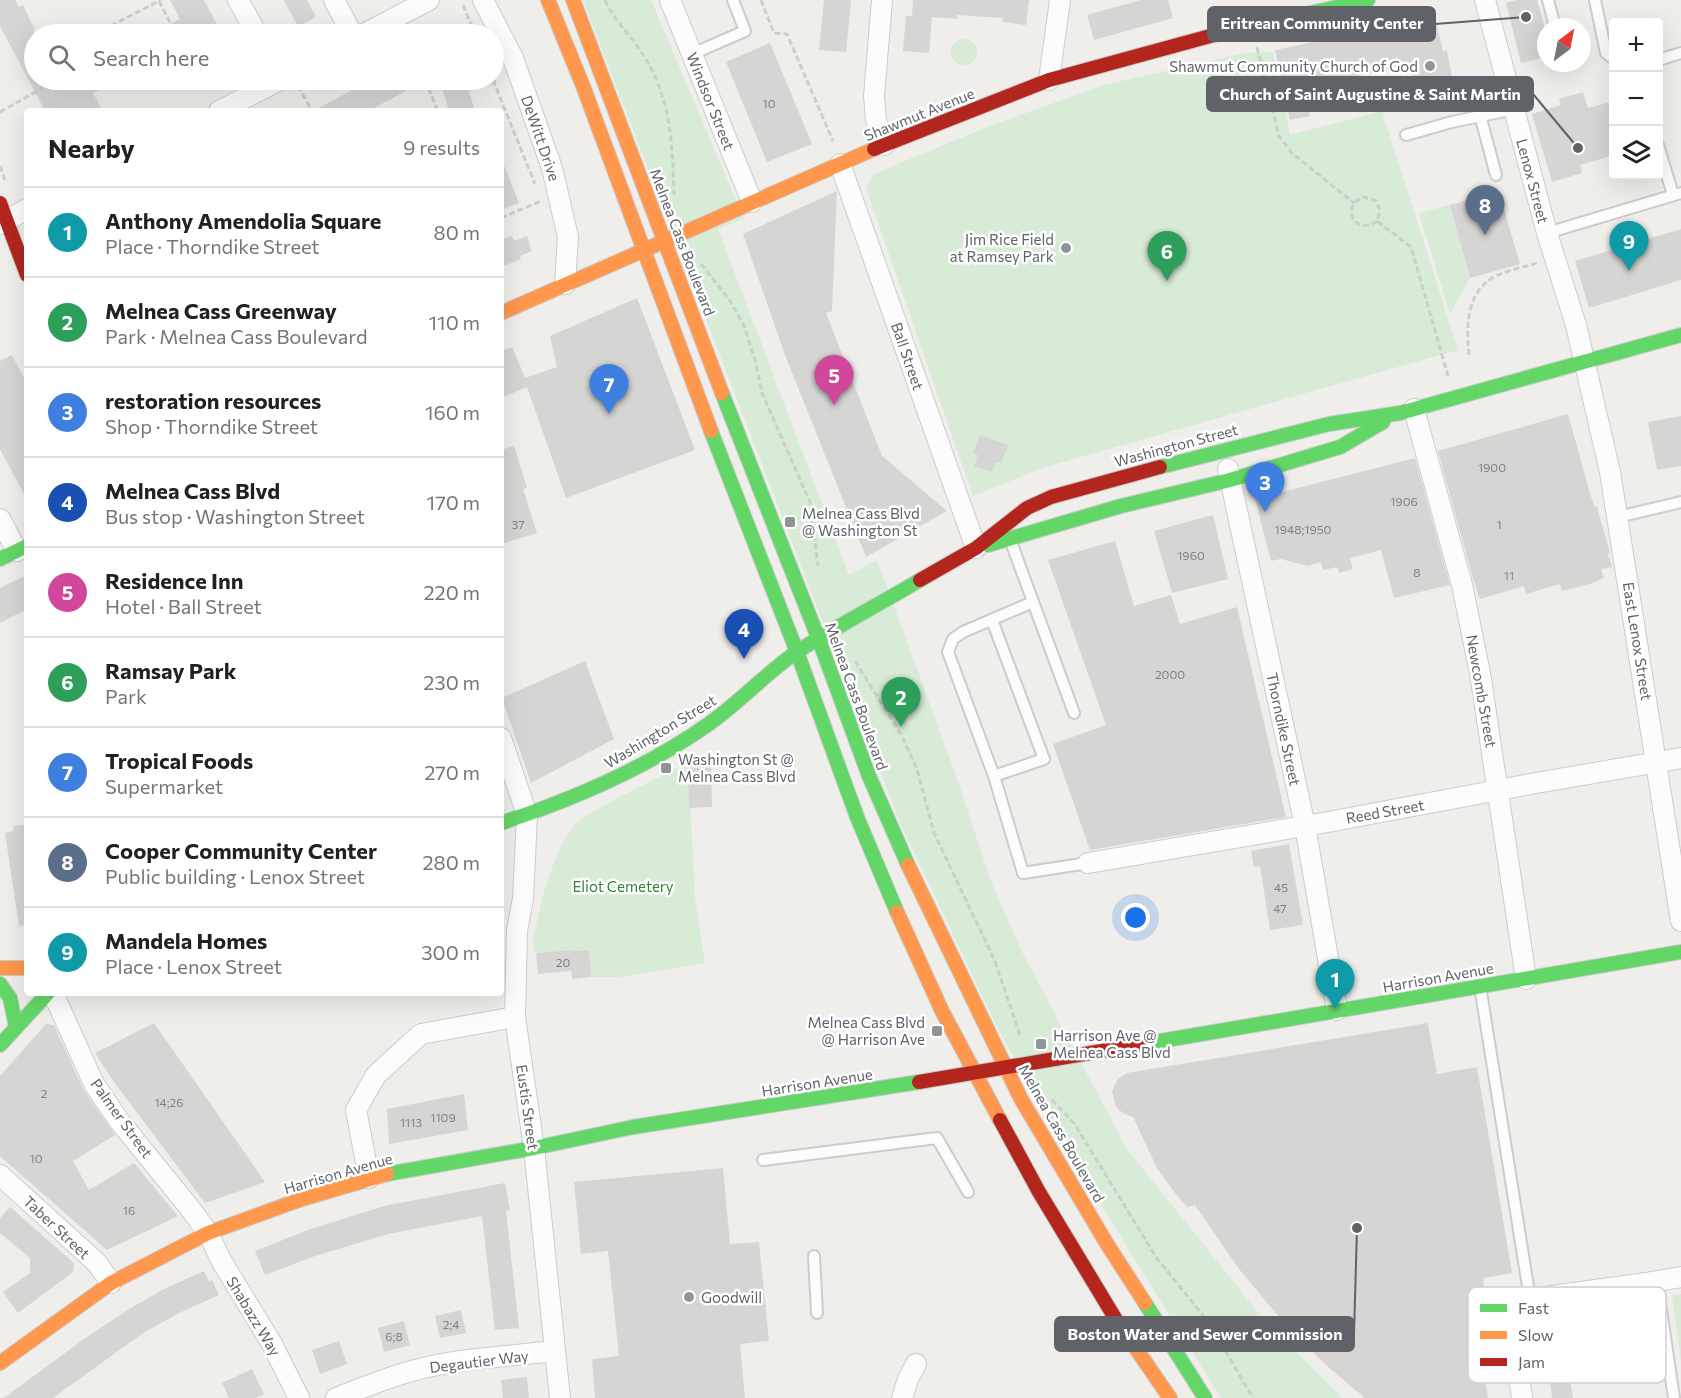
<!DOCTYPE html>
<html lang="en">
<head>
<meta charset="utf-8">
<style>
	body { margin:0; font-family:Commissioner,sans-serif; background:#f2f2f2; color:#202124 }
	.controls { position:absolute; right:18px; top:18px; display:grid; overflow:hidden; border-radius:6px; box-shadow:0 6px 24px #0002 }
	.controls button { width:54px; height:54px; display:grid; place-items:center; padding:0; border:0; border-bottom:2px solid #e0e0e0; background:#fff; color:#202124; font:30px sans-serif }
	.compass { position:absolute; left:1537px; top:18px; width:54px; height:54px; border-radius:50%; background:#fff; box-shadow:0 6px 24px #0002; rotate:32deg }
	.you { position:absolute; left:1136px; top:918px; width:21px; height:21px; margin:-15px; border:4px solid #fff; border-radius:50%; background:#1a73e8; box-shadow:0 0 0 9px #1a73e833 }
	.badge { display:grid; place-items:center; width:39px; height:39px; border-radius:50%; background:#ea580c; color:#fff; font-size:20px; font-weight:700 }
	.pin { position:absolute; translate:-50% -50px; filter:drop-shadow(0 2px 3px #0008) }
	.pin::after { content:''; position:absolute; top:32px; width:21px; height:18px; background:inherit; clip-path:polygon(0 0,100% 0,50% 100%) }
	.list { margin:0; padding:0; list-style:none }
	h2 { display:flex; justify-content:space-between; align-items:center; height:78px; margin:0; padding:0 24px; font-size:26px }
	h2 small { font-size:20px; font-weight:400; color:#757577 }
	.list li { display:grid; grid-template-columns:39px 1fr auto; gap:18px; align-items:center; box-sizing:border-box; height:90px; padding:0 24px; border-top:2px solid #e0e0e0 }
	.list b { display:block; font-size:22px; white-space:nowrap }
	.list p { margin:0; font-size:20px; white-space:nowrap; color:#757577 }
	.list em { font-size:20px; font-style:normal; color:#757577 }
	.icon { flex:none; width:33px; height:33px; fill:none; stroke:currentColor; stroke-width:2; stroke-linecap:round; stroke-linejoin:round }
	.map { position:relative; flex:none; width:1681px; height:1398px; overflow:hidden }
	.search { position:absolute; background:#fff; box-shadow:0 6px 24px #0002; left:24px; top:24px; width:480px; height:66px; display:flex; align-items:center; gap:15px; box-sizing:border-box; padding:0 21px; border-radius:33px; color:#757577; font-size:22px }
	.panel { position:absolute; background:#fff; box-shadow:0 6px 24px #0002; left:24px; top:108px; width:480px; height:888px; border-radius:6px }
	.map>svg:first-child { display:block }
</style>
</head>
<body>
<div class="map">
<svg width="1681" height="1398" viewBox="0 0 1681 1398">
	<rect width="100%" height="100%" fill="#efeeea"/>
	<!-- green -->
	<g fill="#d8ebd6">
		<path d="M583 0H651L744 219 718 229 849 575 877 560 959 784 990 879 1022 952 1127 1149 1261 1316 1342 1398H1221L1055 1131 997 1027 901 825Z"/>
		<circle cx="964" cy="52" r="13"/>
		<path d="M1273 52 1290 135 1382 111 1458 350 1042 468 973 496 866 188 874 174 992 125 1104 85 1246 53Z"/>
		<path d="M1450 205 1470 278 1450 314 1419 213Z"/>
		<path d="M688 763 695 897 705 963 620 977H591L589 950 536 953C529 944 537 924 539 913 544 888 557 849 572 828 586 810 664 776 688 763Z"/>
		<path d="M1681 1294V1362L1672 1295Z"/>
	</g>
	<!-- building -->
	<g fill="#d6d5d3">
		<path d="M0 0H15L19 7 23 5 34 28V80H119L93 93 103 111H45L0 26Z"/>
		<path d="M170 0H204L222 34H150L180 19Z"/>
		<path d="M284 0H307L316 17 298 27Z"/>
		<path d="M824 0H851L846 52 819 50Z"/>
		<path d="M913 0H1029L1026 25 1003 22V18L957 15V19L932 17 929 53 903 51 906 16H912Z"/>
		<path d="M1141 0H1168L1173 18 1094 40 1087 15Z"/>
		<path d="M1517 0H1537L1546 32V57L1521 63 1506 3Z"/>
		<path d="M1436 21 1443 51 1447 50 1453 82H1450L1451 87 1416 95 1409 64 1341 80 1344 94 1307 102 1310 116 1290 120 1275 50 1313 42 1312 39 1391 22 1393 30Z"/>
		<path d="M770 43 812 144 767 162 726 62Z"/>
		<path d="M357 80H399L406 91 368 111H313L360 86Z"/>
		<path d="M440 80H496V83L469 91 475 111H449Z"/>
		<path d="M1583 92 1588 108 1614 101V155L1580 165 1582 173 1552 182 1532 114 1561 105 1559 99Z"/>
		<path d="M501 158 519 203 501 210Z"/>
		<path d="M837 191 832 311 826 313 882 456 947 511 866 557 785 355 743 234Z"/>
		<path d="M1499 192 1520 264 1470 278 1450 205Z"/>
		<path d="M1681 229V280L1589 308 1575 261Z"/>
		<path d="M512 236 514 241 527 236 532 251 520 256 521 259 501 267V240Z"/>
		<path d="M637 298 695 450 566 498 527 387 501 398V351L512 347 525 378 557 367 550 336Z"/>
		<path d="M12 355 27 384V500L0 449V361Z"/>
		<path d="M1568 414 1591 497 1595 507H1597L1610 553 1608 554 1612 567 1601 569 1604 578 1593 583 1562 591 1560 584 1526 594 1524 586 1480 599 1473 579 1438 451Z"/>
		<path d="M1681 416V466L1657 470 1648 422Z"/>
		<path d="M980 435 1008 445 1001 463 996 462 992 472 974 466 978 455 973 453Z"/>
		<path d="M514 446 527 488 523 489 537 533 501 544V450Z"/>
		<path d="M1415 458 1450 585 1394 598 1381 550 1350 558 1353 569 1339 573 1337 567 1323 570 1321 562 1308 566 1281 559 1271 561 1255 499Z"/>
		<path d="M1213 515 1228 579 1172 593 1154 531Z"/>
		<path d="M1115 541 1134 606 1171 595 1180 624 1237 607 1286 817 1090 850 1053 744 1106 725 1048 560Z"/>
		<path d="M27 575V609L0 623V588Z"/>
		<path d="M585 661 614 739 531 783 502 698Z"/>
		<path d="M711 753 712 807 689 808 688 763Z"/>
		<path d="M27 825V925L19 926 5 833 13 831 14 826Z"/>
		<path d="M1289 844 1303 925 1270 930 1260 866 1254 867 1251 851Z"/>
		<path d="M573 950V951L589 950 591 977 572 979 571 971 538 974 536 953Z"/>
		<path d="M154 1023 265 1182 205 1203 114 1082 95 1053Z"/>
		<path d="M1428 1023 1437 1074 1477 1067 1512 1273 1483 1278 1486 1298 1472 1300 1488 1398H1365L1326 1365 1289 1329 1239 1269 1195 1205 1187 1207 1175 1193 1157 1168 1133 1117 1124 1114 1116 1107 1112 1091 1118 1079 1127 1073Z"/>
		<path d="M46 1024 54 1025 83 1089 115 1135 73 1161 89 1190 134 1163 178 1216 107 1250 0 1156V1076Z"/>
		<path d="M464 1094 468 1130 389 1144 387 1109Z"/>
		<path d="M723 1168 730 1244 759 1242 769 1341 740 1344 745 1398H595L592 1359 619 1356 608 1251 581 1254 574 1182Z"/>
		<path d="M505 1183 510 1210 506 1211 519 1328 495 1330 482 1216 388 1234 312 1257 265 1275 255 1251 308 1230 384 1206Z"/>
		<path d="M10 1207 74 1263 73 1272 18 1313 3 1292 30 1273V1258L0 1233V1218Z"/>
		<path d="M204 1271 209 1282 212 1280 219 1295 179 1313 143 1333 53 1398H4L84 1339 131 1308 166 1288Z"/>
		<path d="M1585 1309 1589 1333 1602 1331 1605 1355 1567 1361 1573 1398H1552L1542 1315Z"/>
		<path d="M461 1310 466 1333 440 1338 435 1316Z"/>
		<path d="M404 1321 410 1345 384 1352 378 1328Z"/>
		<path d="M339 1341 347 1364 320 1374 312 1350Z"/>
		<path d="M252 1369 264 1394 256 1398H229L222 1383Z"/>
		<path d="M527 1377 529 1398H503L501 1380Z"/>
	</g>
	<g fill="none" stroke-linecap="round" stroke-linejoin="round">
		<defs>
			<g id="lane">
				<path d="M1548 0 1555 27"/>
				<path d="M1595 0 1606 53 1614 59"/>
				<path d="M692 54 745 31 733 0"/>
				<path d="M1658 60 1681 53"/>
				<path d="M1480 115 1496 175"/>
				<path d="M1406 135 1452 122 1514 109"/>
				<path d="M1658 145 1673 195"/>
				<path d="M1547 233 1681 193"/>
				<path d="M1618 517 1681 502"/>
				<path d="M1011 542 1074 713"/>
				<path d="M1033 602 963 632 953 639 948 652 994 776 1023 873 1088 863"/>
				<path d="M992 620 1044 759 994 776"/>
				<path d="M1480 986 1530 1299"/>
				<path d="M763 1160 937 1138 968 1192"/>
				<path d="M814 1256 817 1313"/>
				<path d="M1657 1282 1674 1398"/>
			</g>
			<g id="street">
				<path d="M238 0 257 34"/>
				<path d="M334 0 352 34"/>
				<path d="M483 0 513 58 552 168 568 237 565 284"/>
				<path d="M670 0 752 202"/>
				<path d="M882 0 874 96 876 120 884 145"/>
				<path d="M1485 0 1547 233 1576 325 1610 472 1681 921"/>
				<path d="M364 34 429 0"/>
				<path d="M1049 80 1060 0"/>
				<path d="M219 111 280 80"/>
				<path d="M840 164 976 548"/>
				<path d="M0 224 27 209"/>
				<path d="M1414 409 1462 585 1480 673 1526 979"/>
				<path d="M1228 469 1305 826 1337 1010"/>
				<path d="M0 519 17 551"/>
				<path d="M501 738 527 815 523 898 517 931 515 1017 534 1148 560 1398"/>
				<path d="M1088 863 1328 822 1536 783 1681 758"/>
				<path d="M53 993 94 1084 120 1122 189 1207 208 1233 222 1262 272 1344 299 1398"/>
				<path d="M0 1175 97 1263 111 1283"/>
				<path d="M369 1178 356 1110 376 1075 421 1034 515 1017"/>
				<path d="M336 1398C365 1387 393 1375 423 1368 466 1358 511 1356 555 1351"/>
				<path d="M902 1398 908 1379 916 1364"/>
				<path d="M1522 1398 1508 1302 1646 1283 1681 1277"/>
			</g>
			<g id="fast">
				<path d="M1214 35 1368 0"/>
				<path d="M722 393 819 640 869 776 908 865"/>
				<path d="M711 431 797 652 857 817 897 912"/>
				<path d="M1160 467 1329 424 1400 413 1681 335"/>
				<path d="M988 545 1121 506 1230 480 1340 447 1383 422"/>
				<path d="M0 559 27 546"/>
				<path d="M501 823C574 799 647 768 710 723 741 701 767 672 798 651 837 626 880 604 920 580"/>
				<path d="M0 984 10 998 16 1027"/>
				<path d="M1143 1044 1681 952"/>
				<path d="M0 1045 48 993"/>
				<path d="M387 1174 534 1148 633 1127 919 1082"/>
				<path d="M1145 1303 1205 1398"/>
			</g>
			<g id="slow">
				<path d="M548 0 583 86 711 431"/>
				<path d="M573 0 722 393"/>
				<path d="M501 313 874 149"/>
				<path d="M908 865 1021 1099 1107 1244 1145 1303"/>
				<path d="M897 912 942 1011 1000 1120"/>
				<path d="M0 968H27"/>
				<path d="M1115 1318 1170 1398"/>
				<path d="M0 1363 111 1283 208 1233 302 1199 387 1174"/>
			</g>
			<g id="jam">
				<path d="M874 149 1049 80 1214 35"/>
				<path d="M0 203 27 275"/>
				<path d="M920 580 976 548 1027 508 1051 497 1160 467"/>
				<path d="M919 1082 1143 1044"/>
				<path d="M1000 1120 1039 1192 1115 1318"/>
			</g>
		</defs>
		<!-- lane casing -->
		<use href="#lane" stroke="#cbcccc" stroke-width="14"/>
		<!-- street casing -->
		<use href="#street" stroke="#cbcccc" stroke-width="22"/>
		<!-- fast casing -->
		<use href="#fast" stroke="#cacacb" stroke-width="16"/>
		<!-- slow casing -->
		<use href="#slow" stroke="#cacacb" stroke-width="16"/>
		<!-- jam casing -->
		<use href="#jam" stroke="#cacacb" stroke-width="16"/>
		<!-- path -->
		<g stroke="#cacfcc" stroke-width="3" stroke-dasharray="6 3" stroke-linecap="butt">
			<path d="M605 0C614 21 630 34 642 53 672 99 672 143 674 195"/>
			<path d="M761 0 774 33 787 34 833 141"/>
			<path d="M463 5 475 34"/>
			<path d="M95 34 159 1 176 34"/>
			<path d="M1257 47 1279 136 1292 153 1354 203"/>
			<path d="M200 80 206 90"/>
			<path d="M425 80 438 111"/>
			<path d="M493 80 535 184"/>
			<path d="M298 86 312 111"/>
			<path d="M0 112 57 80"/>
			<path d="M0 166 5 180"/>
			<path d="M501 218 541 201"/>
			<path d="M1377 221C1356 237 1339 207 1363 197L1375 200 1380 210 1377 221 1411 247 1448 376"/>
			<path d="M701 264 729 299 744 326 755 360 762 393 810 502 818 566"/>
			<path d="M1469 355C1466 326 1466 291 1496 276 1508 270 1524 267 1537 263"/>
			<path d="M855 661 902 736 917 769 934 833 994 959 1021 1038"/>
			<path d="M1052 1100 1074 1123 1156 1257 1209 1323 1253 1398"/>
		</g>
		<!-- lane -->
		<use href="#lane" stroke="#fdfcfc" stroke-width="10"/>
		<!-- street -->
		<use href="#street" stroke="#fdfcfc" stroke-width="20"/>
		<!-- fast -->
		<use href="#fast" stroke="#63d668" stroke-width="14"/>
		<!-- slow -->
		<use href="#slow" stroke="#ff974d" stroke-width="14"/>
		<!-- jam -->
		<use href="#jam" stroke="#b3261e" stroke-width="14"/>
	</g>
	<!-- markers -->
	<g fill="#919496" stroke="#fff" stroke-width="2">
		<circle cx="1430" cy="66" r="6"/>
		<circle cx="1066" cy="248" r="6"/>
		<rect x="784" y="516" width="12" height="12" rx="3"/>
		<rect x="660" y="762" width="12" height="12" rx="3"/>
		<rect x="931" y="1025" width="12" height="12" rx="3"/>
		<rect x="1035" y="1038" width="12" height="12" rx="3"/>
		<circle cx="689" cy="1297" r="6"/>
	</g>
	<g text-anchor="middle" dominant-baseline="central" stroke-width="5" stroke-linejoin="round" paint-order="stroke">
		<!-- number labels -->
		<g font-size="12" fill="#7e8184">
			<text x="769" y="103">10</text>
			<text x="1492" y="467">1900</text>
			<text x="1404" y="501">1906</text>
			<text x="518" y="524">37</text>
			<text x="1499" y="524">1</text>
			<text x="1303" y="529">1948;1950</text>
			<text x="1191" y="555">1960</text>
			<text x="1417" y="572">8</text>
			<text x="1509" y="575">11</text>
			<text x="1170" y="674">2000</text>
			<text x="1281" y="887">45</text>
			<text x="1280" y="908">47</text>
			<text x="563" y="962">20</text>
			<text x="44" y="1093">2</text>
			<text x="169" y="1102">14;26</text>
			<text x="443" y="1117">1109</text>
			<text x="411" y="1122">1113</text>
			<text x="36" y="1158">10</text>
			<text x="129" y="1210">16</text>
			<text x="451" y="1324">2;4</text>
			<text x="394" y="1336">6;8</text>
		</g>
		<!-- poi labels -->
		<g font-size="15" fill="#5f6368" stroke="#fff" text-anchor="start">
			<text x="1418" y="66" text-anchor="end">Shawmut Community Church of God</text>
			<text x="1054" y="239" text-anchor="end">Jim Rice Field<tspan x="1054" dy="17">at Ramsey Park</tspan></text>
			<text x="802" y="513">Melnea Cass Blvd<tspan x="802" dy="17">@ Washington St</tspan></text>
			<text x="678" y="759">Washington St @<tspan x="678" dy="17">Melnea Cass Blvd</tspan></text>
			<text x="925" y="1022" text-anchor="end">Melnea Cass Blvd<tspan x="925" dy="17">@ Harrison Ave</tspan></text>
			<text x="1053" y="1035">Harrison Ave @<tspan x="1053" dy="17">Melnea Cass Blvd</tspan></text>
			<text x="701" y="1297">Goodwill</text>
		</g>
		<!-- street labels -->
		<g font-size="15" fill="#5f6368" stroke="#fff">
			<text transform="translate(711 101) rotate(68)">Windsor Street</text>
			<text transform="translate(919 114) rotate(-22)">Shawmut Avenue</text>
			<text transform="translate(541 138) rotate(71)">DeWitt Drive</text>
			<text transform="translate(1533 181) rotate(75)">Lenox Street</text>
			<text transform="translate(683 242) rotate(69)">Melnea Cass Boulevard</text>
			<text transform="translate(908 356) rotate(71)">Ball Street</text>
			<text transform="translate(1176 445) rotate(-15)">Washington Street</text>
			<text transform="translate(1638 641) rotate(81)">East Lenox Street</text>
			<text transform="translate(1482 691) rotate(80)">Newcomb Street</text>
			<text transform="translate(857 696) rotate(70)">Melnea Cass Boulevard</text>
			<text transform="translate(1284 729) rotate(78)">Thorndike Street</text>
			<text transform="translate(660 731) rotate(-31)">Washington Street</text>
			<text transform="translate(1385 811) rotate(-10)">Reed Street</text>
			<text transform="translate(1438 977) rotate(-10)">Harrison Avenue</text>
			<text transform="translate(817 1082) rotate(-9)">Harrison Avenue</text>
			<text transform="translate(528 1107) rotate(82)">Eustis Street</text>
			<text transform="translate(122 1118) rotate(54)">Palmer Street</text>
			<text transform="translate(1062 1133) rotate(60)">Melnea Cass Boulevard</text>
			<text transform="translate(338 1173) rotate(-16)">Harrison Avenue</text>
			<text transform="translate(57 1227) rotate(43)">Taber Street</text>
			<text transform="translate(254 1316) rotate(59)">Shabazz Way</text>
			<text transform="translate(479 1361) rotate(-7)">Degautier Way</text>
		</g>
		<!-- park labels -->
		<g font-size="15" fill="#348238" stroke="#fff">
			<text x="623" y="886">Eliot Cemetery</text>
		</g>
	</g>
	<!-- legend -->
	<rect x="1468" y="1287" width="198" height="96" rx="9" fill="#fff" stroke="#cfd0d2" stroke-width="1.5"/>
	<rect x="1480" y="1304" width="27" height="8" fill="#63d668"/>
	<rect x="1480" y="1331" width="27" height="8" fill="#ff974d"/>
	<rect x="1480" y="1358" width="27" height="8" fill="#b3261e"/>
	<g font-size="16" fill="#5f6368">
		<text x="1518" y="1314">Fast</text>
		<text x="1518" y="1341">Slow</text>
		<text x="1518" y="1368">Jam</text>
	</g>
	<!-- callouts -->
	<path fill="none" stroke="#5f6368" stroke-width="2" d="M1526 17L1435 24M1578 148L1533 94M1357 1228L1354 1334"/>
	<g fill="#5f6368" stroke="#fff" stroke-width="2">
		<circle cx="1526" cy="17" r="6"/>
		<circle cx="1578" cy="148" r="6"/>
		<circle cx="1357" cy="1228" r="6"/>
	</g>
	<g fill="#5f6368" stroke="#5f6368" stroke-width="2">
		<rect x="1208" y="7" width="227" height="34" rx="6"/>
		<rect x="1207" y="77" width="326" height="34" rx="6"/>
		<rect x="1055" y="1317" width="299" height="34" rx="6"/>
	</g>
	<g font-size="16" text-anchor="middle" font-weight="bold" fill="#fff">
		<text x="1322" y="29">Eritrean Community Center</text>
		<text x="1370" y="100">Church of Saint Augustine &amp; Saint Martin</text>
		<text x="1205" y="1340">Boston Water and Sewer Commission</text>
	</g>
</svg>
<div class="controls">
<button>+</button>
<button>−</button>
<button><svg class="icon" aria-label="layers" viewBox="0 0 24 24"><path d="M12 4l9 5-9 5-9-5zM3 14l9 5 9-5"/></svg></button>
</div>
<svg class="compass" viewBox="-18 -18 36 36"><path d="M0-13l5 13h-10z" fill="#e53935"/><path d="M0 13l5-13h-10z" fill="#757577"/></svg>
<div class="you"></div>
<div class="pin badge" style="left:1335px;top:1009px;background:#0f9aa8">1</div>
<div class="pin badge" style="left:901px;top:727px;background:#2e9e5b">2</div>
<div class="pin badge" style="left:1265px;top:512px;background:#3f7fe0">3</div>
<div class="pin badge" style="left:744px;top:659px;background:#1a4fb4">4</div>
<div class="pin badge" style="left:834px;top:405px;background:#d1479c">5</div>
<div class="pin badge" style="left:1167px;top:281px;background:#2e9e5b">6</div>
<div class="pin badge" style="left:609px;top:414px;background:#3f7fe0">7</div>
<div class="pin badge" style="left:1485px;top:235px;background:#5c6f8a">8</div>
<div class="pin badge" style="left:1629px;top:271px;background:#0f9aa8">9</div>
<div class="search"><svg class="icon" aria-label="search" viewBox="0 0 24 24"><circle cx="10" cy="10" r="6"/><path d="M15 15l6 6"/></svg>Search here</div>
<section class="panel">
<h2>Nearby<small>9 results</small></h2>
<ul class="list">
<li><span class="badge" style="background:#0f9aa8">1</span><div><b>Anthony Amendolia Square</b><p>Place · Thorndike Street</p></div><em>80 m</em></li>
<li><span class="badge" style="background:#2e9e5b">2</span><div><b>Melnea Cass Greenway</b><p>Park · Melnea Cass Boulevard</p></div><em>110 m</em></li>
<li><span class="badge" style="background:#3f7fe0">3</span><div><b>restoration resources</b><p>Shop · Thorndike Street</p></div><em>160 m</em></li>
<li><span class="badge" style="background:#1a4fb4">4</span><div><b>Melnea Cass Blvd</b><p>Bus stop · Washington Street</p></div><em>170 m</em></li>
<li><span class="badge" style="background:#d1479c">5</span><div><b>Residence Inn</b><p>Hotel · Ball Street</p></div><em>220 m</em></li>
<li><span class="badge" style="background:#2e9e5b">6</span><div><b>Ramsay Park</b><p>Park</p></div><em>230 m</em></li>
<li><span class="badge" style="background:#3f7fe0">7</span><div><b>Tropical Foods</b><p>Supermarket</p></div><em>270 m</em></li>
<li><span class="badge" style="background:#5c6f8a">8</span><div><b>Cooper Community Center</b><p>Public building · Lenox Street</p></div><em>280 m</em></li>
<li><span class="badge" style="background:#0f9aa8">9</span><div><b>Mandela Homes</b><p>Place · Lenox Street</p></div><em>300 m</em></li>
</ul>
</section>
</div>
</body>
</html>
